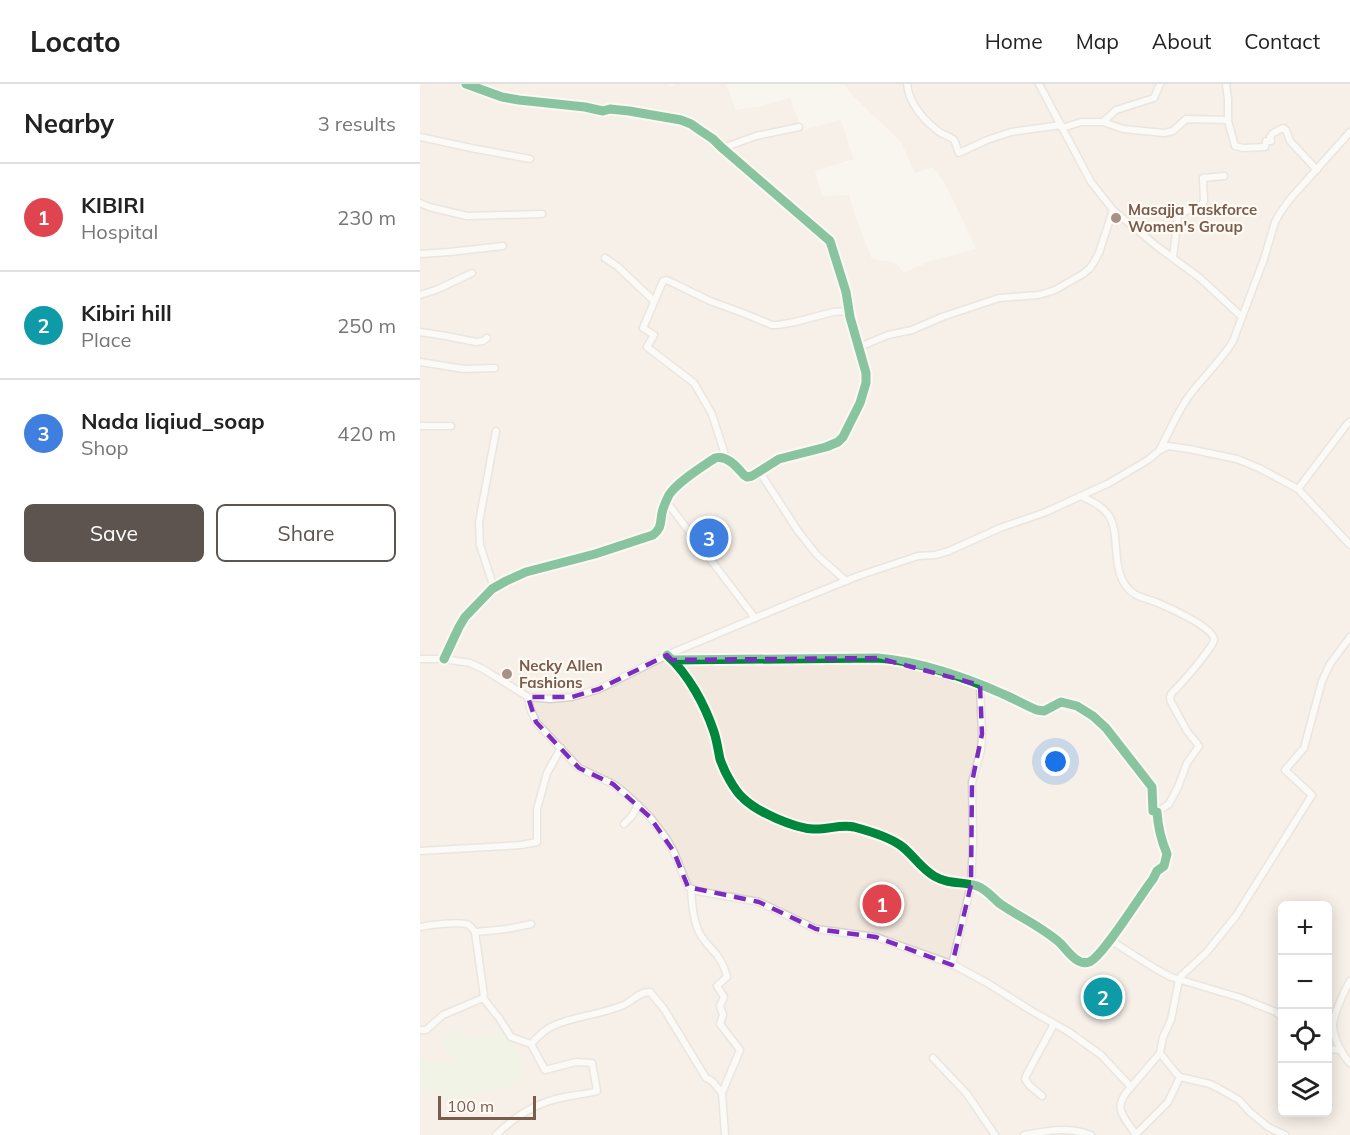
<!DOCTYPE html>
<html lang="en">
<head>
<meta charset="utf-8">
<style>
	body { margin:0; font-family:Mulish,sans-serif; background:#f6f6f6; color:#222 }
	.controls { position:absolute; right:18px; bottom:18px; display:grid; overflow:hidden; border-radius:9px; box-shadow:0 3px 15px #0003 }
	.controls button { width:54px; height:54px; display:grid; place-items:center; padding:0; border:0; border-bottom:2px solid #e0e0e0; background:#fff; color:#222; font:30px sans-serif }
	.scale { position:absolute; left:18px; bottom:15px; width:98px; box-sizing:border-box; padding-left:6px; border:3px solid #7a5c4d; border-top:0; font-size:16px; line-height:21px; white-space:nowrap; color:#7a5c4d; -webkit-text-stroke:4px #fffaf3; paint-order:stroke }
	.you { position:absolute; left:636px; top:678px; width:21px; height:21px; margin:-15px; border:4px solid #fff; border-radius:50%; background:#1a73e8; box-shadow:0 0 0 9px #1a73e833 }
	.badge { display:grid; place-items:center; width:39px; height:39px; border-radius:50%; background:#5d544f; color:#fff; font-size:20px; font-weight:700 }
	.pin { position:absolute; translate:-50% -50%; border:3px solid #fff; box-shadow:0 2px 6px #0006 }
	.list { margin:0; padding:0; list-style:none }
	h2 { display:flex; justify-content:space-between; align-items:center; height:78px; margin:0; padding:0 24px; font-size:26px }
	h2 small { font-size:20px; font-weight:400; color:#767676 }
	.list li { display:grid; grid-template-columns:39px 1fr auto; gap:18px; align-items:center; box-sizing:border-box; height:108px; padding:0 24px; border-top:2px solid #e0e0e0 }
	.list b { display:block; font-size:22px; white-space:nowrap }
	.list p { margin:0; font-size:20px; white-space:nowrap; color:#767676 }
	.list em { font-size:20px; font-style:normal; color:#767676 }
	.actions { display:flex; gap:12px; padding:18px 24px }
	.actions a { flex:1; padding:14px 0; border:2px solid #5d544f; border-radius:9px; text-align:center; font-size:21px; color:#5d544f }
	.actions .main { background:#5d544f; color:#fff }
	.icon { flex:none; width:33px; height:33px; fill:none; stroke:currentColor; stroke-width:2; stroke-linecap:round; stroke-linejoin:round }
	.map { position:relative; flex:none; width:930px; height:1051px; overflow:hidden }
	header { display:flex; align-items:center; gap:36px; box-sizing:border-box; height:84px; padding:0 30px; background:#fff; border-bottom:2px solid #e0e0e0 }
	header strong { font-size:28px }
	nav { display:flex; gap:33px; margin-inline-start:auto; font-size:21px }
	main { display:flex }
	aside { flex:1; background:#fff }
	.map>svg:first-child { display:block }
</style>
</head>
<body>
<header>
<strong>Locato</strong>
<nav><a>Home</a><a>Map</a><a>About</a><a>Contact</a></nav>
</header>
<main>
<aside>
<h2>Nearby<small>3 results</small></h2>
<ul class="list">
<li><span class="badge" style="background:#e0444e">1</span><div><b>KIBIRI</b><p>Hospital</p></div><em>230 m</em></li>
<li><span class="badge" style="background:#0f9aa8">2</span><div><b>Kibiri hill</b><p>Place</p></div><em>250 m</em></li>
<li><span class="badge" style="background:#3f7fe0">3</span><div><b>Nada liqiud_soap</b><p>Shop</p></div><em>420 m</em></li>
</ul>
<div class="actions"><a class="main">Save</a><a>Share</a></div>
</aside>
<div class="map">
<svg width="930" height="1051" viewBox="0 0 930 1051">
	<rect width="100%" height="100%" fill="#f9f5f0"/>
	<!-- residential -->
	<path fill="#f2e8de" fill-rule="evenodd" d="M0 0H246L251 3 256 0H306L316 26 341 22 370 14 382 46 421 36 434 75 395 87 402 112 429 111 436 134 452 175 476 179 484 189 510 177 556 165 527 103 513 83 495 89 481 58 432 11 424 0H930V1051H0ZM862 822H908V1028H862Z"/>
	<!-- green -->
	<path fill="#e7f0db" d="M79 945C95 959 105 975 101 997L83 1005 59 1008 47 1012 20 1018 12 1004 4 1008 0 1006V974L12 979 23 975 31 980 34 973 23 962V955L28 949 40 947 48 954 71 950Z"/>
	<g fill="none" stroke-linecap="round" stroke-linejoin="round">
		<defs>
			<g id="street">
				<path d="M487 0C489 20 505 38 521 49 525 51 531 53 534 56 536 59 537 65 539 69L567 56 591 48 641 41"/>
				<path d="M619 0 671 98 693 126 739 164 780 194 822 233"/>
				<path d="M806 0 808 15V37L815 62 823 64 845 63 846 57H851L850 53 853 49 863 44 866 46 870 57 897 86"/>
				<path d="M683 38 696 26 734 14 740 0"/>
				<path d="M642 44 661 38H683L703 45 744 49 753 47 766 35 808 36"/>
				<path d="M0 53 51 64 110 75"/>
				<path d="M303 64 336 52 379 43"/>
				<path d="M0 119 9 123 47 132 122 130"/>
				<path d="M0 170 29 168 83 162"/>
				<path d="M185 174 197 182 234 217"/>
				<path d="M753 174 758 131 782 120 784 117 783 94 804 92"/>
				<path d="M0 211 16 206 52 189"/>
				<path d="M0 248 26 252 56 258 63 257 67 254"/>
				<path d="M439 263 468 251 492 246 522 233 579 214 619 211 635 206 663 190 670 184 674 178 679 169 693 126"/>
				<path d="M0 278 44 285 75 284"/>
				<path d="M0 342H31"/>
				<path d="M740 365C750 347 757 328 769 312 783 293 801 277 813 257L844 175 855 138 860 129 870 115 930 48"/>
				<path d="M306 374 292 330 274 299 227 263 234 251 223 244 243 197 246 196 251 198 290 217 323 229 352 241H358L375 238 413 228 429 227"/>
				<path d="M339 387 378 447 397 471 426 497"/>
				<path d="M878 405 927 340 930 338"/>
				<path d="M661 412C669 416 679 420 685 427 705 445 685 493 716 511 722 514 731 516 738 519 748 523 795 544 794 556 793 560 789 565 787 568 775 584 765 596 751 610L750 614 751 618 767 647 779 662 767 679 758 703 749 720 737 728"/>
				<path d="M246 417 335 534"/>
				<path d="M74 504 60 461 59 438 76 347"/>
				<path d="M247 571C269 591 285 621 294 648 297 657 298 666 300 675 304 687 314 706 323 714 337 728 374 744 393 745 407 746 420 740 434 743 449 747 467 752 480 761 493 770 499 783 514 792 529 801 542 797 557 802 566 805 572 813 579 819 599 833 622 843 640 859 647 866 657 882 669 878 682 874 721 810 733 795L737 787 744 782 747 770C741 756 738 744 737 728L733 727 732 703 686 644 673 632 657 622 641 618 624 627 617 626C606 622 595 615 583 610 547 594 498 577 458 574L252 576"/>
				<path d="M0 575H24L50 579 63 585 108 613 130 615 152 613 179 605 247 571 359 524 438 492 498 472 515 471 529 467 580 444 626 428 689 399 728 376 740 366 748 362 769 365 817 375 839 384 878 405 930 461"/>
				<path d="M24 575 39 543 45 533 72 505 86 497 106 488 175 470 233 451C242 444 240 439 242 429 243 423 246 417 249 411 257 398 282 383 295 374 307 371 316 382 324 391L327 393 332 392 359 375 406 363 418 358 423 353 440 319 446 299V289L430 233 426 208 410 157 301 63 293 55 281 47 271 40 261 36 209 27 190 25 183 27 165 23 99 16 82 13 46 0"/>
				<path d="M108 613 110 624 116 638 159 684 193 700 205 709 230 733 246 754 254 768 268 803 277 807 339 818 396 845 456 853 534 881 569 900 610 926 649 948 681 971 711 1003C690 1025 705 1033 716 1051"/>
				<path d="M204 740 212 732 218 721"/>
				<path d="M0 767 101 761 117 758V725L127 689 141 664"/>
				<path d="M271 805C272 819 273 835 279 848 283 857 291 864 297 871 302 878 305 885 307 893L297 902 304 913 300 922 303 931 300 940 320 966 302 1009 305 1051"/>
				<path d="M0 843C10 841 40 837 49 841 51 843 53 845 55 848L87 845 111 840"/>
				<path d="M55 848 64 912 63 914 79 934 91 953 111 960C118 953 123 946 133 942 154 932 179 931 201 922 211 919 219 907 230 908L244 925 286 994 292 997 302 1009"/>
				<path d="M690 856 736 885 751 893 821 914 856 928 862 933"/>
				<path d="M532 881 551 801 553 758 552 698 561 666 562 650 560 601"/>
				<path d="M930 897C925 905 913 932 913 941 913 953 922 971 930 979"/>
				<path d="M0 946H6L23 931 63 914"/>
				<path d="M908 965 920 966"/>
				<path d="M513 974 547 1010 575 1051"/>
				<path d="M711 1003 740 969"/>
				<path d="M622 1012 609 1001 605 995 607 990 634 940"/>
				<path d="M716 1050 748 1018 760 993"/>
				<path d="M76 1051C96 1031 117 1018 145 1013 155 1011 167 1010 177 1007L172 979 156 978 125 986 111 960"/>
				<path d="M604 1051C627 1047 648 1042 671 1051"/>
				<path d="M865 1051 848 1043 830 1028 819 1016 798 1004 790 1000 760 993 756 989 740 969 743 953 751 936 759 896 761 892 786 869 816 832 892 711 865 686 884 664 902 597 910 580 930 553"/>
			</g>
		</defs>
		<!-- street casing -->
		<use href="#street" stroke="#d7d1cb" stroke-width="9"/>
		<!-- street -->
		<use href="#street" stroke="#fefefd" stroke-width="6"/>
		<defs>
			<g id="cycleway">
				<path d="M247 571C269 591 285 621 294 648 297 657 298 666 300 675 304 687 314 706 323 714 337 728 374 744 393 745 407 746 420 740 434 743 449 747 467 752 480 761 493 770 499 783 514 792 529 801 542 797 557 802 566 805 572 813 579 819 599 833 622 843 640 859 647 866 657 882 669 878 682 874 721 810 733 795L737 787 744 782 747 770C741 756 738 744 737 728L733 727 732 703 686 644 673 632 657 622 641 618 624 627 617 626C606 622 595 615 583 610 547 594 498 577 458 574L252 576"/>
				<path d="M24 575 39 543 45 533 72 505 86 497 106 488 175 470 233 451C242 444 240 439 242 429 243 423 246 417 249 411 257 398 282 383 295 374 307 371 316 382 324 391L327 393 332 392 359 375 406 363 418 358 423 353 440 319 446 299V289L430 233 426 208 410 157 301 63 293 55 281 47 271 40 261 36 209 27 190 25 183 27 165 23 99 16 82 13 46 0"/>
			</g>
		</defs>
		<!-- cycleway casing -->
		<use href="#cycleway" stroke="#fffaf3" stroke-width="13"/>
		<!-- cycleway -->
		<use href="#cycleway" stroke="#00873e" stroke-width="9"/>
	</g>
	<!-- marked area -->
	<path d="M0 0H930V1051H0ZM247 571 252 576 458 574 560 601 562 650 552 698 551 801 532 881 456 853 396 845 339 818 268 803 254 768 230 733 193 700 159 684 116 638 108 613H152L179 605Z" fill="#f9f5f0" fill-opacity=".55" fill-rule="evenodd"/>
	<path fill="none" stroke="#7b2cbf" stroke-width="4.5" stroke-dasharray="12 8" stroke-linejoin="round" d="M247 571 252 576 458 574 560 601 562 650 552 698 551 801 532 881 456 853 396 845 339 818 268 803 254 768 230 733 193 700 159 684 116 638 108 613H152L179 605Z"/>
	<!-- markers -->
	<g fill="#a69286" stroke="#fffaf3" stroke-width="2">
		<circle cx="696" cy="134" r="6"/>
		<circle cx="87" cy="590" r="6"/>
	</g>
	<g text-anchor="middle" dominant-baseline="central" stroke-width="4.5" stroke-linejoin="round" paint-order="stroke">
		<!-- poi labels -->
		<g font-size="15" font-weight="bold" fill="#7a5c4d" stroke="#fffaf3" text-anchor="start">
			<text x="708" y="125">Masajja Taskforce<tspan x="708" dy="17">Women's Group</tspan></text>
			<text x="99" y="581">Necky Allen<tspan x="99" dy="17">Fashions</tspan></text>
		</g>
	</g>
</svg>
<div class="controls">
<button>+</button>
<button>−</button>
<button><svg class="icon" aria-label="locate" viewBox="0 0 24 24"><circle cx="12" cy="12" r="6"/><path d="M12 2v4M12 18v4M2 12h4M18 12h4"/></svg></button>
<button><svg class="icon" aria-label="layers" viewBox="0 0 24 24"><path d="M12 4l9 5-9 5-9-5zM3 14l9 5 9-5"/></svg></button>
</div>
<div class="scale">100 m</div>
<div class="you"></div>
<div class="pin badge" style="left:462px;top:820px;background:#e0444e">1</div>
<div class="pin badge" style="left:683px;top:913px;background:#0f9aa8">2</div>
<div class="pin badge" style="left:289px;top:454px;background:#3f7fe0">3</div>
</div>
</main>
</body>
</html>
